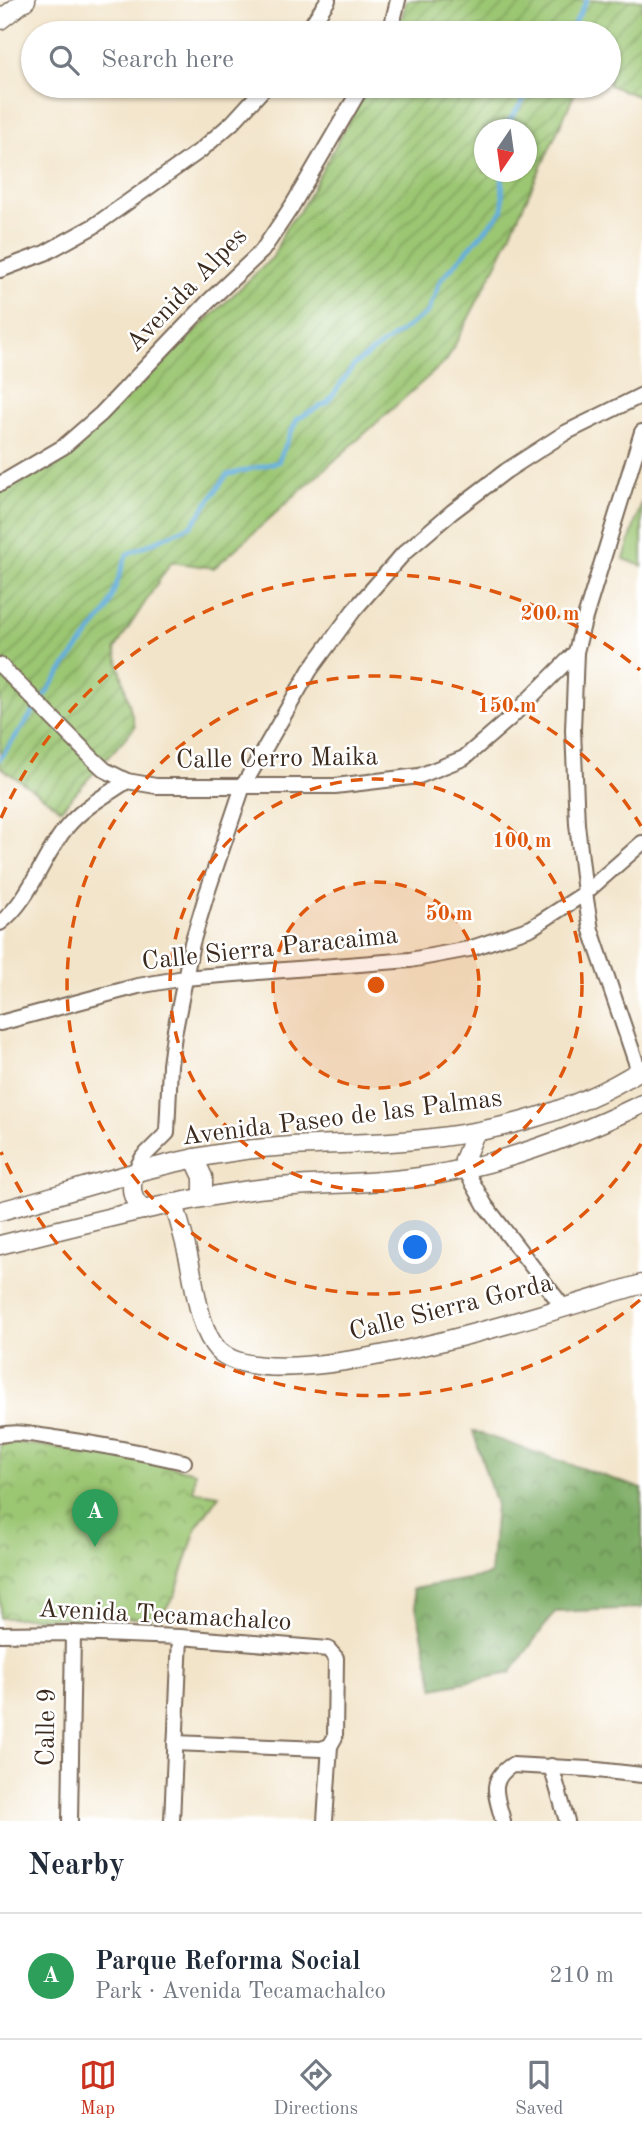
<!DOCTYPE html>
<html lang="en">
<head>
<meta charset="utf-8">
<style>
	body { margin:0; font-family:"Old Standard TT",serif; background:#f2f2f3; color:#1f2937 }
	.compass { position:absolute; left:474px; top:119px; width:63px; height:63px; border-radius:50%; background:#fff; box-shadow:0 2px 5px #0004; rotate:193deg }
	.you { position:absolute; left:416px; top:1248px; width:24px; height:24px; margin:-18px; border:5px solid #fff; border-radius:50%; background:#1a73e8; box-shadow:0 0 0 10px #1a73e833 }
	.badge { display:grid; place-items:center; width:46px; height:46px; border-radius:50%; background:#c8321e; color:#fff; font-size:23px; font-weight:700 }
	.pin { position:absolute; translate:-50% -58px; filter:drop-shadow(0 2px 4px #0008) }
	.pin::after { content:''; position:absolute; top:37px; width:24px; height:21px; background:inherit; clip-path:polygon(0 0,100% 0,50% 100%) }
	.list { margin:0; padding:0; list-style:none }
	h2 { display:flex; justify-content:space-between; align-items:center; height:91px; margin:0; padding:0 28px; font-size:30px }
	h2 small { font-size:23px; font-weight:400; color:#747a83 }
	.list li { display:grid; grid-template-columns:46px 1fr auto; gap:21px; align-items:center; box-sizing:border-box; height:126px; padding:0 28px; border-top:2px solid #e0e1e3 }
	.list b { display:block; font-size:26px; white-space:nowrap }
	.list p { margin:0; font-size:23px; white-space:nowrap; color:#747a83 }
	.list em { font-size:23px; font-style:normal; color:#747a83 }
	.icon { flex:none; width:38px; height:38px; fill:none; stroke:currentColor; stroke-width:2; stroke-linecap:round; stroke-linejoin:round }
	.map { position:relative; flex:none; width:642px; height:1821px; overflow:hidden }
	.search { position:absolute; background:#fff; box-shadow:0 2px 5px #0004; left:21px; right:21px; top:21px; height:77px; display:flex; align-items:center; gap:18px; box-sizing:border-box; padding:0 24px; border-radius:38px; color:#747a83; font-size:26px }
	.sheet { height:217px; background:#fff }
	nav { display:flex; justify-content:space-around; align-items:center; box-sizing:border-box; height:98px; border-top:2px solid #e0e1e3; background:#fff; font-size:19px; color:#747a83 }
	nav a { display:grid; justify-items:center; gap:4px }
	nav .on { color:#c8321e }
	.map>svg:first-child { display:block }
</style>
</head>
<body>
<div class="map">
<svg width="642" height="1821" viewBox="0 0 642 1821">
	<defs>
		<pattern id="forest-crowns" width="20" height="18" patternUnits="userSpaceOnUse" patternTransform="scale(1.75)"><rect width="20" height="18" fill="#7cab64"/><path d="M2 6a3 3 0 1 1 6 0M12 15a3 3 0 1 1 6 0" fill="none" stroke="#678b52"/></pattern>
		<pattern id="park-crowns" width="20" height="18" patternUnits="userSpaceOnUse" patternTransform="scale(1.75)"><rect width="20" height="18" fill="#9bc672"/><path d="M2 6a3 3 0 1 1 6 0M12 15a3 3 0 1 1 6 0" fill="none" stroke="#80a15d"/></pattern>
		<pattern id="garden-furrows" width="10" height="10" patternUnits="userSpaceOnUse" patternTransform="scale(1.75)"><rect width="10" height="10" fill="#9bc672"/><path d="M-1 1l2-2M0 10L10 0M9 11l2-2" fill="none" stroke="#80a15d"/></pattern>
	</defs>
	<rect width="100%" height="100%" fill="#fff"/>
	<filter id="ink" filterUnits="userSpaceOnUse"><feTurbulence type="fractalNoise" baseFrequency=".0143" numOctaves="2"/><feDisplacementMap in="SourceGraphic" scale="14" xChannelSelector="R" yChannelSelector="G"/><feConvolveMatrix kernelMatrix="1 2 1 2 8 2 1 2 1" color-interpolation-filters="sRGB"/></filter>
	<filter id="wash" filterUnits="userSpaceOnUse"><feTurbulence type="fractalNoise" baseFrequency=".00686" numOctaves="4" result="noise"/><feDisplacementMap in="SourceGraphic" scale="28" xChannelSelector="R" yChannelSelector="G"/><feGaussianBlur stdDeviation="1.57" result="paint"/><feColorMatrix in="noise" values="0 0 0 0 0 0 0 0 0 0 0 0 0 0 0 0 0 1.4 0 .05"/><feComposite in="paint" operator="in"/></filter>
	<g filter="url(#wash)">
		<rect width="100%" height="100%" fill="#f2e4c9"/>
		<!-- grass -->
		<path fill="#9bc672" stroke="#6b7848" stroke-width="2" d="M642 501V566L624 559Z"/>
		<!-- forest -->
		<path fill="url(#forest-crowns)" stroke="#5c6a41" stroke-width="2" d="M473 1431 642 1489V1608L555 1612 510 1673 434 1688 412 1589 490 1575 496 1505Z"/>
		<!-- park -->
		<path fill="url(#park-crowns)" stroke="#6b7848" stroke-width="2" d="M13 1442 134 1458 195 1472 193 1491 219 1495 197 1526 175 1595 159 1618H0V1445Z"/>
		<!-- garden -->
		<g fill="url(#garden-furrows)" stroke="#6b7848" stroke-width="2" fill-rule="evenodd">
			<path d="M407 0H642V98L609 85V33H397Z"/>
			<path d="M368 86H578L498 261 447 360 214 568 171 562 115 649 135 727 61 809 0 767V492L68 450 105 418 273 257 286 227 300 211ZM484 130H526V172H484Z"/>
		</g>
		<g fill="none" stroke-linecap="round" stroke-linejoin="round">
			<!-- stream -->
			<g stroke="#65afdd" stroke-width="4.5">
				<path d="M569 33 587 0"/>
				<path d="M503 130 533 86"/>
				<path d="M0 759 65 666 107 611 127 554 192 525 227 475 278 462 297 419 328 402 354 365 428 312 440 281 503 210 502 172"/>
			</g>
		</g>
	</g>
	<g filter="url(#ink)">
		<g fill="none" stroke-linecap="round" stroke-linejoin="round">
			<defs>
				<g id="minor">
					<path d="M306 33 328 0"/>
					<path d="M390 33 398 0"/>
					<path d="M0 270 45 253 94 226 201 150 233 122 266 86"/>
					<path d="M0 484 63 447 101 414 209 301 262 251 292 206 362 86"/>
					<path d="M0 665 91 757 105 770 127 781 156 786H335L419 776 464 758 509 719 576 652"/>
					<path d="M0 923C31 899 42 857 66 828 82 808 106 795 127 781"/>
					<path d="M0 1023 138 986 184 978 410 960 469 949 531 928 585 893 642 843"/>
					<path d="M639 1071 591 930 585 893 577 824 573 730 576 652 583 624 642 432"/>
					<path d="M465 1169 485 1205 563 1307"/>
					<path d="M134 1173 143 1157 167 1133 170 1065 174 1035 192 943 207 893 243 786 310 670 354 610 404 553 452 512 506 471 565 433 642 395"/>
					<path d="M0 1435C18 1431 36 1435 54 1438 98 1444 141 1452 184 1462"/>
					<path d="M0 1634 73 1633 180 1637 328 1649 336 1658 335 1737 330 1746 325 1821"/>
					<path d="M175 1743 321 1749 330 1746"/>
					<path d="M551 1766 567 1821"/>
					<path d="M70 1821 73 1633"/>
					<path d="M172 1821 180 1637"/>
					<path d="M503 1821C497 1797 487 1781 512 1765L588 1769 642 1775"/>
				</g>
				<g id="major">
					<path d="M0 20 26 0"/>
					<path d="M194 1158 203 1177V1197"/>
					<path d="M465 1169 464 1160 475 1133"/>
					<path d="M134 1173C130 1189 131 1200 144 1210"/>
					<path d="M174 1203C179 1221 184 1238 188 1255 195 1283 198 1329 218 1350 273 1406 569 1305 642 1284"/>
					<path d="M0 1211C76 1191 153 1163 231 1152 284 1144 337 1145 390 1142 479 1136 566 1118 642 1069"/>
					<path d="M0 1245C83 1224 166 1202 250 1190 306 1183 364 1185 420 1177 498 1166 572 1138 642 1104"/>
				</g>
			</defs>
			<!-- minor casing -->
			<use href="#minor" stroke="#7b6b5a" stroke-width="18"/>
			<!-- major casing -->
			<use href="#major" stroke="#7b6b5a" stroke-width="21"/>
			<!-- minor -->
			<use href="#minor" stroke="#fff" stroke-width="14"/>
			<!-- major -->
			<use href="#major" stroke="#fff" stroke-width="18"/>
		</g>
	</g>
	<!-- distance rings -->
	<circle cx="376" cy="985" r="103" fill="#df570d" fill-opacity=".12"/>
	<g fill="none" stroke="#df570d" stroke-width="3.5" stroke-dasharray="12 9">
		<circle cx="376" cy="985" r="103"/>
		<circle cx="376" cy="985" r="206"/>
		<path d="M641 1144A309 309 0 1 1 641 826"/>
		<path d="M640 1300A411 411 0 0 1 1 1152M1 818A411 411 0 0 1 640 670"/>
	</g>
	<g text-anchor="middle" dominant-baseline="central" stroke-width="5" stroke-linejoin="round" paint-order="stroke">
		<!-- street labels -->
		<g font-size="26" fill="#3b2a1e" stroke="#fff">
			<text transform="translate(187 290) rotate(-46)">Avenida Alpes</text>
			<text transform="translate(277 759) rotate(-1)">Calle Cerro Maika</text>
			<text transform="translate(270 949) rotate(-6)">Calle Sierra Paracaima</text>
			<text transform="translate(342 1118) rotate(-7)">Avenida Paseo de las Palmas</text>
			<text transform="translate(451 1308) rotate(-14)">Calle Sierra Gorda</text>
			<text transform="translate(165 1616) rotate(3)">Avenida Tecamachalco</text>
			<text transform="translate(47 1727) rotate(-89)">Calle 9</text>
		</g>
	</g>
	<circle cx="376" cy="985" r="10" fill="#df570d" stroke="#fff" stroke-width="3.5"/>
	<g font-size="21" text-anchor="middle" font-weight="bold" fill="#df570d" stroke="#fff" stroke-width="5" stroke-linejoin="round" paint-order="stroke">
		<text x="550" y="620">200 m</text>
		<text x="507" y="712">150 m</text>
		<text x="522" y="847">100 m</text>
		<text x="449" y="920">50 m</text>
	</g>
</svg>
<svg class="compass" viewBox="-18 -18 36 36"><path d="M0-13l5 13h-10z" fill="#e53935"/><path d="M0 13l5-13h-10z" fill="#747a83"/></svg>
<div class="you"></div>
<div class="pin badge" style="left:95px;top:1547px;background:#2e9e5b">A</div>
<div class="search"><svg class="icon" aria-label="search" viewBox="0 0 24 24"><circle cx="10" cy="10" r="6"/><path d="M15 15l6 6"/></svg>Search here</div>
</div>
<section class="sheet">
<h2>Nearby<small></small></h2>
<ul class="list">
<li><span class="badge" style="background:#2e9e5b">A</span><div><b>Parque Reforma Social</b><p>Park · Avenida Tecamachalco</p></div><em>210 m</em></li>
</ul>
</section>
<nav>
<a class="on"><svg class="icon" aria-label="map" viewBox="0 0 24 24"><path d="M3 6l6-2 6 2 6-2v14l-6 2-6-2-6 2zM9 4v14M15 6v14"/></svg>Map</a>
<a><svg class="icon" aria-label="directions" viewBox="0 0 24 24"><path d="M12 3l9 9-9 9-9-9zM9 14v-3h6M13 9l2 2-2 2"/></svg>Directions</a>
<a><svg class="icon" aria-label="saved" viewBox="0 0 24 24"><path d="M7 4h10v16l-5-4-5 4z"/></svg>Saved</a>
</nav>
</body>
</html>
